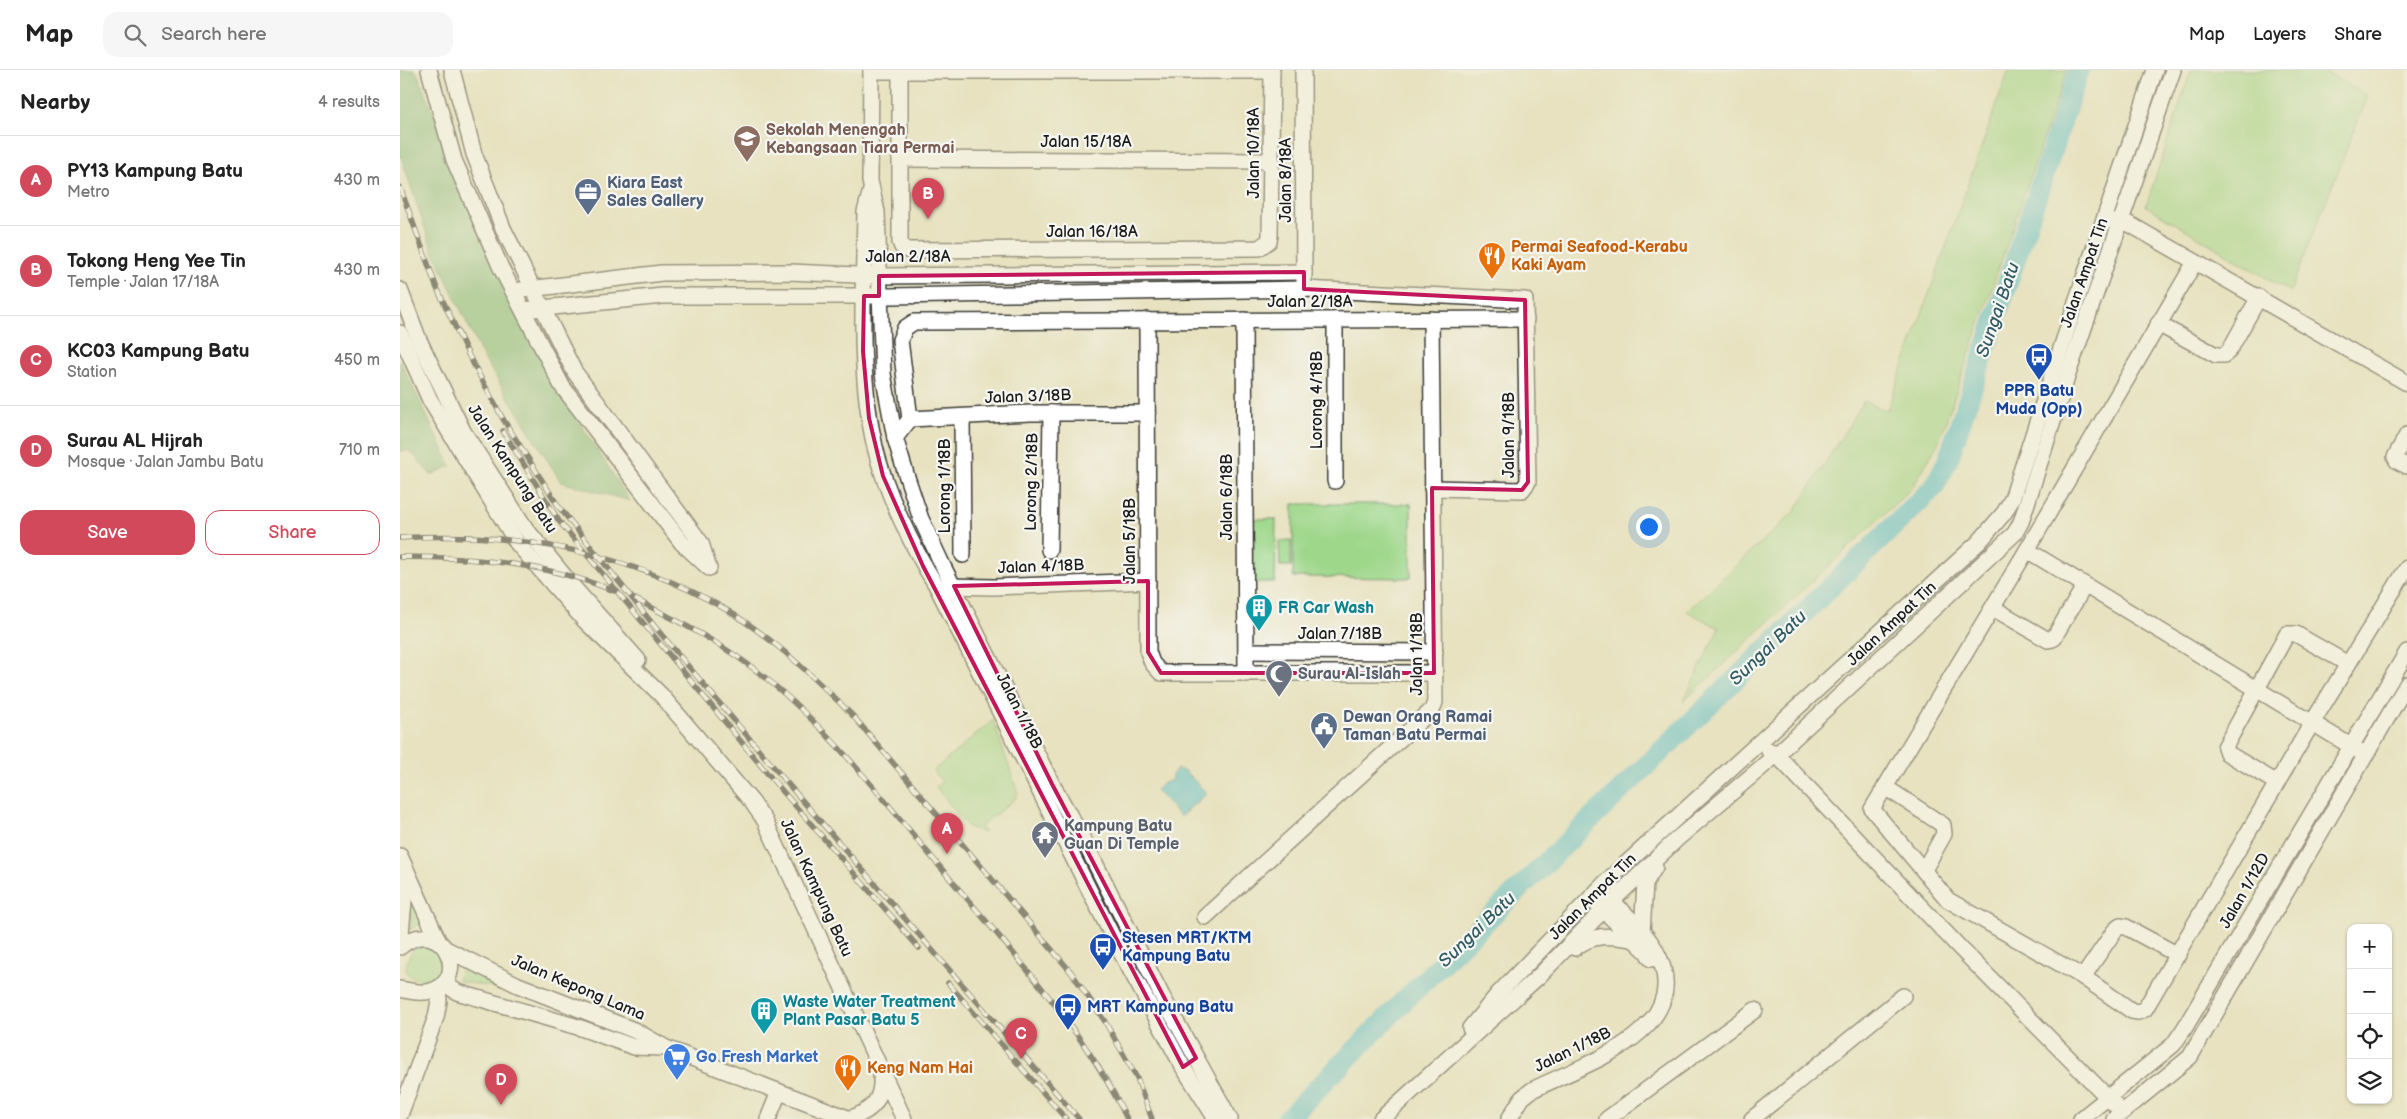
<!DOCTYPE html>
<html lang="en">
<head>
<meta charset="utf-8">
<style>
	body { margin:0; font-family:"Balsamiq Sans",sans-serif; background:#f6f6f6; color:#222 }
	.controls { position:absolute; right:15px; bottom:15px; display:grid; overflow:hidden; border-radius:10px; box-shadow:0 1px 4px #0004 }
	.controls button { width:45px; height:45px; display:grid; place-items:center; padding:0; border:0; border-bottom:1px solid #e0e0e0; background:#fff; color:#222; font:25px sans-serif }
	.you { position:absolute; left:1248px; top:456px; width:18px; height:18px; margin:-12px; border:4px solid #fff; border-radius:50%; background:#1a73e8; box-shadow:0 0 0 8px #1a73e833 }
	.badge { display:grid; place-items:center; width:32px; height:32px; border-radius:50%; background:#d1495b; color:#fff; font-size:16px; font-weight:700 }
	.pin { position:absolute; translate:-50% -41px; filter:drop-shadow(0 1px 2px #0008) }
	.pin::after { content:''; position:absolute; top:26px; width:18px; height:15px; background:inherit; clip-path:polygon(0 0,100% 0,50% 100%) }
	.list { margin:0; padding:0; list-style:none }
	h2 { display:flex; justify-content:space-between; align-items:center; height:65px; margin:0; padding:0 20px; font-size:21px }
	h2 small { font-size:16px; font-weight:400; color:#767676 }
	.list li { display:grid; grid-template-columns:32px 1fr auto; gap:15px; align-items:center; box-sizing:border-box; height:90px; padding:0 20px; border-top:1px solid #e0e0e0 }
	.list b { display:block; font-size:19px; white-space:nowrap }
	.list p { margin:0; font-size:16px; white-space:nowrap; color:#767676 }
	.list em { font-size:16px; font-style:normal; color:#767676 }
	.actions { display:flex; gap:10px; padding:15px 20px }
	.actions a { flex:1; padding:11px 0; border:1px solid #d1495b; border-radius:15px; text-align:center; font-size:18px; color:#d1495b }
	.actions .main { background:#d1495b; color:#fff }
	.icon { flex:none; width:28px; height:28px; fill:none; stroke:currentColor; stroke-width:2; stroke-linecap:round; stroke-linejoin:round }
	.map { position:relative; flex:none; width:2007px; height:1049px; overflow:hidden }
	header { display:flex; align-items:center; gap:30px; box-sizing:border-box; height:70px; padding:0 25px; background:#fff; border-bottom:1px solid #e0e0e0 }
	header strong { font-size:24px }
	nav { display:flex; gap:28px; margin-inline-start:auto; font-size:18px }
	.search { width:350px; height:45px; background:#f6f6f6; display:flex; align-items:center; gap:12px; box-sizing:border-box; padding:0 18px; border-radius:15px; color:#767676; font-size:19px }
	main { display:flex }
	aside { flex:1; background:#fff }
	.map>svg:first-child { display:block }
</style>
</head>
<body>
<header>
<strong>Map</strong>
<div class="search"><svg class="icon" aria-label="search" viewBox="0 0 24 24"><circle cx="10" cy="10" r="6"/><path d="M15 15l6 6"/></svg>Search here</div>
<nav><a>Map</a><a>Layers</a><a>Share</a></nav>
</header>
<main>
<aside>
<h2>Nearby<small>4 results</small></h2>
<ul class="list">
<li><span class="badge">A</span><div><b>PY13 Kampung Batu</b><p>Metro</p></div><em>430 m</em></li>
<li><span class="badge">B</span><div><b>Tokong Heng Yee Tin</b><p>Temple · Jalan 17/18A</p></div><em>430 m</em></li>
<li><span class="badge">C</span><div><b>KC03 Kampung Batu</b><p>Station</p></div><em>450 m</em></li>
<li><span class="badge">D</span><div><b>Surau AL Hijrah</b><p>Mosque · Jalan Jambu Batu</p></div><em>710 m</em></li>
</ul>
<div class="actions"><a class="main">Save</a><a>Share</a></div>
</aside>
<div class="map">
<svg width="2007" height="1049" viewBox="0 0 2007 1049">
	<rect width="100%" height="100%" fill="#f6f6f2"/>
	<filter id="ink" filterUnits="userSpaceOnUse"><feTurbulence type="fractalNoise" baseFrequency=".02" numOctaves="2"/><feDisplacementMap in="SourceGraphic" scale="10" xChannelSelector="R" yChannelSelector="G"/><feConvolveMatrix kernelMatrix="1 2 1 2 8 2 1 2 1" color-interpolation-filters="sRGB"/></filter>
	<filter id="wash" filterUnits="userSpaceOnUse"><feTurbulence type="fractalNoise" baseFrequency=".0096" numOctaves="4" result="noise"/><feDisplacementMap in="SourceGraphic" scale="20" xChannelSelector="R" yChannelSelector="G"/><feGaussianBlur stdDeviation="1.12" result="paint"/><feColorMatrix in="noise" values="0 0 0 0 0 0 0 0 0 0 0 0 0 0 0 0 0 1.4 0 .05"/><feComposite in="paint" operator="in"/></filter>
	<g filter="url(#wash)">
		<rect width="100%" height="100%" fill="#e8e2c0"/>
		<!-- green -->
		<g fill="#9ed78a" stroke="#5d7a53">
			<path d="M1609 0H1667L1539 372 1512 418 1283 632 1319 558 1287 541 1395 441 1464 331 1487 341Z"/>
			<path d="M1791 0H1923L1968 26 1890 222 1746 136Z"/>
			<path d="M893 434H1011V508L893 507Z"/>
			<path d="M853 449H876L875 512H852Z"/>
			<path d="M891 470V496H880L879 471Z"/>
			<path d="M593 650 618 723 615 729 580 757 585 763 568 757 536 717 542 711 533 701Z"/>
			<path d="M12 828 23 851 10 860Z"/>
			<path d="M18 876C33 876 37 880 45 893L41 906 37 910C26 910 15 912 7 903 5 892 9 883 18 876Z"/>
			<path d="M64 893 119 923 118 925 98 918 58 911Z"/>
		</g>
		<!-- forest -->
		<g fill="#7eb876" stroke="#4d6a49">
			<path d="M0 0H15L18 5 102 210 157 318 230 431 161 412 83 287 32 179 0 84Z"/>
			<path d="M0 290 51 396 31 405 10 381H0Z"/>
		</g>
		<!-- water -->
		<path fill="#54bdd1" stroke="#386c76" d="M777 699 785 701 807 723 780 747 756 720 763 713 772 710V705Z"/>
		<g fill="none" stroke-linecap="round" stroke-linejoin="round">
			<!-- river -->
			<path stroke="#54bdd1" stroke-width="21" d="M887 1049 1028 907 1534 417 1548 390 1679 0"/>
		</g>
	</g>
	<g filter="url(#ink)">
		<g fill="none" stroke-linecap="round" stroke-linejoin="round">
			<defs>
				<g id="minor">
					<path d="M29 0 54 90 101 198 162 316 282 473 309 498"/>
					<path d="M52 0 74 84 103 158 174 301 301 473 308 496"/>
					<path d="M471 0 470 111 477 142 483 304 495 368 506 404 521 449 541 492 652 714 685 773 762 926 830 1049"/>
					<path d="M500 0V172L502 177 507 180 859 178 869 171 870 166 872 0"/>
					<path d="M903 0 904 211"/>
					<path d="M471 1H872"/>
					<path d="M500 89 872 91"/>
					<path d="M471 120 465 142C464 219 457 300 475 377 485 420 512 477 536 515L718 877 783 997 816 1049"/>
					<path d="M1714 152 1722 151 1731 155 2007 313"/>
					<path d="M1795 192 1627 480 1472 739 1548 830 1683 907 1732 941 1738 942 1745 939 1912 653 2007 498"/>
					<path d="M0 220 19 270 63 361 126 459 174 518 238 590"/>
					<path d="M113 221 262 203 390 202 479 206 904 202"/>
					<path d="M123 240 263 226H489L904 219 1125 230 1128 412 1122 420 1032 418"/>
					<path d="M747 250 748 582 752 593 761 603H1034"/>
					<path d="M844 250 846 604"/>
					<path d="M935 250V411"/>
					<path d="M1758 254 1816 285H1824L1829 281 1859 227"/>
					<path d="M0 263 30 330 117 473 185 551 261 625 352 732 365 751 504 1049"/>
					<path d="M562 347 563 485"/>
					<path d="M510 349 631 343H747"/>
					<path d="M2007 365 1995 387 1997 391 2007 396"/>
					<path d="M495 368 510 349 500 270 505 258 514 252 1126 249"/>
					<path d="M649 480 651 343"/>
					<path d="M1627 480 1959 681"/>
					<path d="M547 516 594 517 748 511"/>
					<path d="M1593 538 1648 570 1653 569 1685 515"/>
					<path d="M846 581 1035 582"/>
					<path d="M1369 681 1374 682 1560 878 1722 1042"/>
					<path d="M1877 713 1827 683 1825 677 1887 564H1896L1948 594"/>
					<path d="M1485 717 1543 755 1544 764 1524 800"/>
					<path d="M0 786 38 870"/>
					<path d="M0 796 4 830 0 875"/>
					<path d="M1197 834 1247 882 1251 889"/>
					<path d="M805 847 1032 640 1035 632 1031 249"/>
					<path d="M1242 862 1245 813 1255 797"/>
					<path d="M0 877C42 841 72 910 31 921 22 924 10 921 0 919"/>
					<path d="M1175 878C1193 863 1211 866 1232 869"/>
					<path d="M48 880 118 915 236 961 266 978 450 1049"/>
					<path d="M1683 907 1715 860 1720 856 1726 857 1778 885"/>
					<path d="M44 913 57 922 178 957 234 977 264 978"/>
					<path d="M1070 958 1098 924 1206 812 1579 472 1604 443 1612 429 1683 211 1755 0"/>
					<path d="M0 1045 36 947 39 931 38 918"/>
					<path d="M368 1049 379 1022"/>
					<path d="M449 1049C472 1041 483 1030 481 1005"/>
					<path d="M981 1049 1139 906 1212 831 1277 769 1376 685 1615 463 1621 452 1669 301 1773 0"/>
					<path d="M1109 1049 1122 1028 1132 1020C1184 994 1300 960 1255 879 1243 858 1222 842 1206 825"/>
					<path d="M1207 1049 1355 940"/>
					<path d="M1352 1049 1503 926"/>
					<path d="M1681 1049 1773 975 1784 959 2007 582"/>
					<path d="M1714 1049 1790 987 2007 614"/>
				</g>
			</defs>
			<!-- minor casing -->
			<use href="#minor" stroke="#3b3a35" stroke-width="18"/>
			<!-- minor -->
			<use href="#minor" stroke="#fff" stroke-width="15"/>
			<defs>
				<g id="rail">
					<path d="M0 117 36 216 68 284 103 349 159 437 256 558 388 714 679 1049"/>
					<path d="M103 361 159 451 372 709 519 878"/>
					<path d="M0 468C106 461 212 479 307 529 362 557 410 603 454 647L671 902 704 950 737 1008 752 1049"/>
					<path d="M0 487C73 487 146 493 214 521"/>
					<path d="M235 529C282 553 327 576 367 609 433 663 486 733 541 798 607 877 682 955 727 1049"/>
					<path d="M548 913 666 1049"/>
				</g>
			</defs>
			<!-- rail casing -->
			<use href="#rail" stroke="#1c1c1c" stroke-width="5.5"/>
			<!-- rail -->
			<use href="#rail" stroke="#f6f6f2" stroke-width="4" stroke-dasharray="11" stroke-linecap="butt"/>
		</g>
	</g>
	<!-- marked area -->
	<path d="M0 0H2007V1049H0ZM904 202V219L1125 230 1128 412 1122 420 1032 418 1034 603H761L748 582V511L554 516 652 714 796 988 783 997 523 496 483 406 469 348 463 281 464 226H479V206Z" fill="#e8e2c0" fill-opacity=".55" fill-rule="evenodd"/>
	<path fill="none" stroke="#c2185b" stroke-width="4" stroke-linejoin="round" d="M904 202V219L1125 230 1128 412 1122 420 1032 418 1034 603H761L748 582V511L554 516 652 714 796 988 783 997 523 496 483 406 469 348 463 281 464 226H479V206Z"/>
	<!-- icons -->
	<defs>
		<symbol id="school-pin" viewBox="-11 -11 22 30"><path d="M0 17L-7.5 6A9.5 9.5 0 1 1 7.5 6Z" fill="#8d6e63" stroke="#f6f6f2"/><path d="M0-5L7-2L0 1L-7-2ZM-4 1L0 2.5L4 1V4Q0 6-4 4Z" fill="#fff"/></symbol>
		<symbol id="office-pin" viewBox="-11 -11 22 30"><path d="M0 17L-7.5 6A9.5 9.5 0 1 1 7.5 6Z" fill="#5c6f8a" stroke="#f6f6f2"/><path d="M-6-3h4V-5.5h4V-3h4V5H-6ZM-1-4.5V-3h2v-1.5ZM-6 0V1H6V0Z" fill="#fff"/></symbol>
		<symbol id="restaurant-pin" viewBox="-11 -11 22 30"><path d="M0 17L-7.5 6A9.5 9.5 0 1 1 7.5 6Z" fill="#e8710a" stroke="#f6f6f2"/><path d="M-5-6h1v4h1v-4h1v4h1v-4h1v5L-1.5 .5V6h-2V.5L-5-1ZM5-6V6H3V1.5H1.5Q1.5-4 5-6Z" fill="#fff"/></symbol>
		<symbol id="bus-pin" viewBox="-11 -11 22 30"><path d="M0 17L-7.5 6A9.5 9.5 0 1 1 7.5 6Z" fill="#1a4fb4" stroke="#f6f6f2"/><path d="M-5-6H5V4H4V6H2V4H-2V6H-4V4H-5ZM-3.5-4V0h7V-4ZM-3.5 1.2v1.5H-2V1.2ZM2 1.2v1.5H3.5V1.2Z" fill="#fff"/></symbol>
		<symbol id="building-pin" viewBox="-11 -11 22 30"><path d="M0 17L-7.5 6A9.5 9.5 0 1 1 7.5 6Z" fill="#0f9aa8" stroke="#f6f6f2"/><path d="M-4-6H4V6H1V3H-1V6H-4ZM-2.5-4.3h1.7v1.8h-1.7ZM.8-4.3h1.7v1.8H.8ZM-2.5-1h1.7V.8h-1.7ZM.8-1h1.7V.8H.8Z" fill="#fff"/></symbol>
		<symbol id="mosque-pin" viewBox="-11 -11 22 30"><path d="M0 17L-7.5 6A9.5 9.5 0 1 1 7.5 6Z" fill="#6b7280" stroke="#f6f6f2"/><path d="M3.5-4.9A6 6 0 1 0 3.5 4.9A5 5 0 1 1 3.5-4.9Z" fill="#fff"/></symbol>
		<symbol id="civic-pin" viewBox="-11 -11 22 30"><path d="M0 17L-7.5 6A9.5 9.5 0 1 1 7.5 6Z" fill="#5c6f8a" stroke="#f6f6f2"/><path d="M-.6-6.5H3V-4.5H.6V-3L4-1V1h2V6H-6V1h2V-1L-.6-3ZM-1.2 2.5V6h2.4V2.5Z" fill="#fff"/></symbol>
		<symbol id="temple-pin" viewBox="-11 -11 22 30"><path d="M0 17L-7.5 6A9.5 9.5 0 1 1 7.5 6Z" fill="#6b7280" stroke="#f6f6f2"/><path d="M0-6L5-2H3V0L6.5 2.5H4V6H1.5V3h-3V6H-4V2.5H-6.5L-3 0V-2H-5Z" fill="#fff"/></symbol>
		<symbol id="supermarket-pin" viewBox="-11 -11 22 30"><path d="M0 17L-7.5 6A9.5 9.5 0 1 1 7.5 6Z" fill="#3f7fe0" stroke="#f6f6f2"/><path d="M-6-5.5h2.5l.6 2H6L4.5 2H-2.5L-4.4-4H-6ZM-1.5 3.2a1.3 1.3 0 1 0 .1 0ZM3 3.2a1.3 1.3 0 1 0 .1 0Z" fill="#fff"/></symbol>
	</defs>
	<g fill-rule="evenodd">
		<use href="#school-pin" x="331" y="53" width="32" height="43"/>
		<use href="#office-pin" x="172" y="106" width="32" height="43"/>
		<use href="#restaurant-pin" x="1076" y="170" width="32" height="43"/>
		<use href="#bus-pin" x="1623" y="271" width="32" height="43"/>
		<use href="#building-pin" x="843" y="522" width="32" height="43"/>
		<use href="#mosque-pin" x="863" y="588" width="32" height="43"/>
		<use href="#civic-pin" x="908" y="640" width="32" height="43"/>
		<use href="#temple-pin" x="629" y="749" width="32" height="43"/>
		<use href="#bus-pin" x="687" y="861" width="32" height="43"/>
		<use href="#bus-pin" x="652" y="921" width="32" height="43"/>
		<use href="#building-pin" x="348" y="925" width="32" height="43"/>
		<use href="#supermarket-pin" x="261" y="971" width="32" height="43"/>
		<use href="#restaurant-pin" x="432" y="982" width="32" height="43"/>
	</g>
	<g text-anchor="middle" dominant-baseline="central" stroke-width="4.5" stroke-linejoin="round" paint-order="stroke">
		<!-- education labels -->
		<g font-size="16" font-weight="bold" fill="#785e54" stroke="#f6f6f2" text-anchor="start">
			<text x="366" y="60">Sekolah Menengah<tspan x="366" dy="18">Kebangsaan Tiara Permai</tspan></text>
		</g>
		<!-- street labels -->
		<g font-size="16" fill="#1c1c1c" stroke="#f6f6f2">
			<text x="686" y="72">Jalan 15/18A</text>
			<text transform="translate(854 83) rotate(-90)">Jalan 10/18A</text>
			<text transform="translate(886 110) rotate(-90)">Jalan 8/18A</text>
			<text x="692" y="162">Jalan 16/18A</text>
			<text x="508" y="187">Jalan 2/18A</text>
			<text transform="translate(1685 203) rotate(-71)">Jalan Ampat Tin</text>
			<text x="910" y="232">Jalan 2/18A</text>
			<text transform="translate(628 327) rotate(-2)">Jalan 3/18B</text>
			<text transform="translate(917 330) rotate(-90)">Lorong 4/18B</text>
			<text transform="translate(1109 365) rotate(-90)">Jalan 9/18B</text>
			<text transform="translate(112 399) rotate(57)">Jalan Kampung Batu</text>
			<text transform="translate(632 412) rotate(-89)">Lorong 2/18B</text>
			<text transform="translate(545 416) rotate(-90)">Lorong 1/18B</text>
			<text transform="translate(827 427) rotate(-90)">Jalan 6/18B</text>
			<text transform="translate(730 471) rotate(-90)">Jalan 5/18B</text>
			<text transform="translate(641 497) rotate(-2)">Jalan 4/18B</text>
			<text transform="translate(1492 554) rotate(-43)">Jalan Ampat Tin</text>
			<text x="940" y="564">Jalan 7/18B</text>
			<text transform="translate(1017 584) rotate(-90)">Jalan 1/18B</text>
			<text transform="translate(619 641) rotate(63)">Jalan 1/18B</text>
			<text transform="translate(416 818) rotate(65)">Jalan Kampung Batu</text>
			<text transform="translate(1845 821) rotate(-60)">Jalan 1/12D</text>
			<text transform="translate(1193 827) rotate(-45)">Jalan Ampat Tin</text>
			<text transform="translate(178 918) rotate(23)">Jalan Kepong Lama</text>
			<text transform="translate(1173 980) rotate(-26)">Jalan 1/18B</text>
		</g>
		<!-- service labels -->
		<g font-size="16" font-weight="bold" fill="#4e5e75" stroke="#f6f6f2" text-anchor="start">
			<text x="207" y="113">Kiara East<tspan x="207" dy="18">Sales Gallery</tspan></text>
			<text x="943" y="647">Dewan Orang Ramai<tspan x="943" dy="18">Taman Batu Permai</tspan></text>
		</g>
		<!-- food labels -->
		<g font-size="16" font-weight="bold" fill="#c56008" stroke="#f6f6f2" text-anchor="start">
			<text x="1111" y="177">Permai Seafood-Kerabu<tspan x="1111" dy="18">Kaki Ayam</tspan></text>
			<text x="467" y="998">Keng Nam Hai</text>
		</g>
		<!-- transit labels -->
		<g font-size="16" font-weight="bold" fill="#164399" stroke="#f6f6f2" text-anchor="start">
			<text x="1639" y="321" text-anchor="middle">PPR Batu<tspan x="1639" dy="18">Muda (Opp)</tspan></text>
			<text x="722" y="868">Stesen MRT/KTM<tspan x="722" dy="18">Kampung Batu</tspan></text>
			<text x="687" y="937">MRT Kampung Batu</text>
		</g>
		<!-- culture labels -->
		<g font-size="16" font-weight="bold" fill="#0d838f" stroke="#f6f6f2" text-anchor="start">
			<text x="878" y="538">FR Car Wash</text>
			<text x="383" y="932">Waste Water Treatment<tspan x="383" dy="18">Plant Pasar Batu 5</tspan></text>
		</g>
		<!-- worship labels -->
		<g font-size="16" font-weight="bold" fill="#5b616d" stroke="#f6f6f2" text-anchor="start">
			<text x="898" y="604">Surau Al-Islah</text>
			<text x="664" y="756">Kampung Batu<tspan x="664" dy="18">Guan Di Temple</tspan></text>
		</g>
		<!-- shop labels -->
		<g font-size="16" font-weight="bold" fill="#366cbe" stroke="#f6f6f2" text-anchor="start">
			<text x="296" y="987">Go Fresh Market</text>
		</g>
		<!-- water labels -->
		<g font-size="18" font-style="italic" fill="#325c64" stroke="#f6f6f2">
			<text transform="translate(1598 240) rotate(-71)">Sungai Batu</text>
			<text transform="translate(1368 578) rotate(-44)">Sungai Batu</text>
			<text transform="translate(1077 860) rotate(-44)">Sungai Batu</text>
		</g>
	</g>
</svg>
<div class="controls">
<button>+</button>
<button>−</button>
<button><svg class="icon" aria-label="locate" viewBox="0 0 24 24"><circle cx="12" cy="12" r="6"/><path d="M12 2v4M12 18v4M2 12h4M18 12h4"/></svg></button>
<button><svg class="icon" aria-label="layers" viewBox="0 0 24 24"><path d="M12 4l9 5-9 5-9-5zM3 14l9 5 9-5"/></svg></button>
</div>
<div class="you"></div>
<div class="pin badge" style="left:547px;top:784px">A</div>
<div class="pin badge" style="left:528px;top:149px">B</div>
<div class="pin badge" style="left:621px;top:989px">C</div>
<div class="pin badge" style="left:101px;top:1035px">D</div>
</div>
</main>
</body>
</html>
